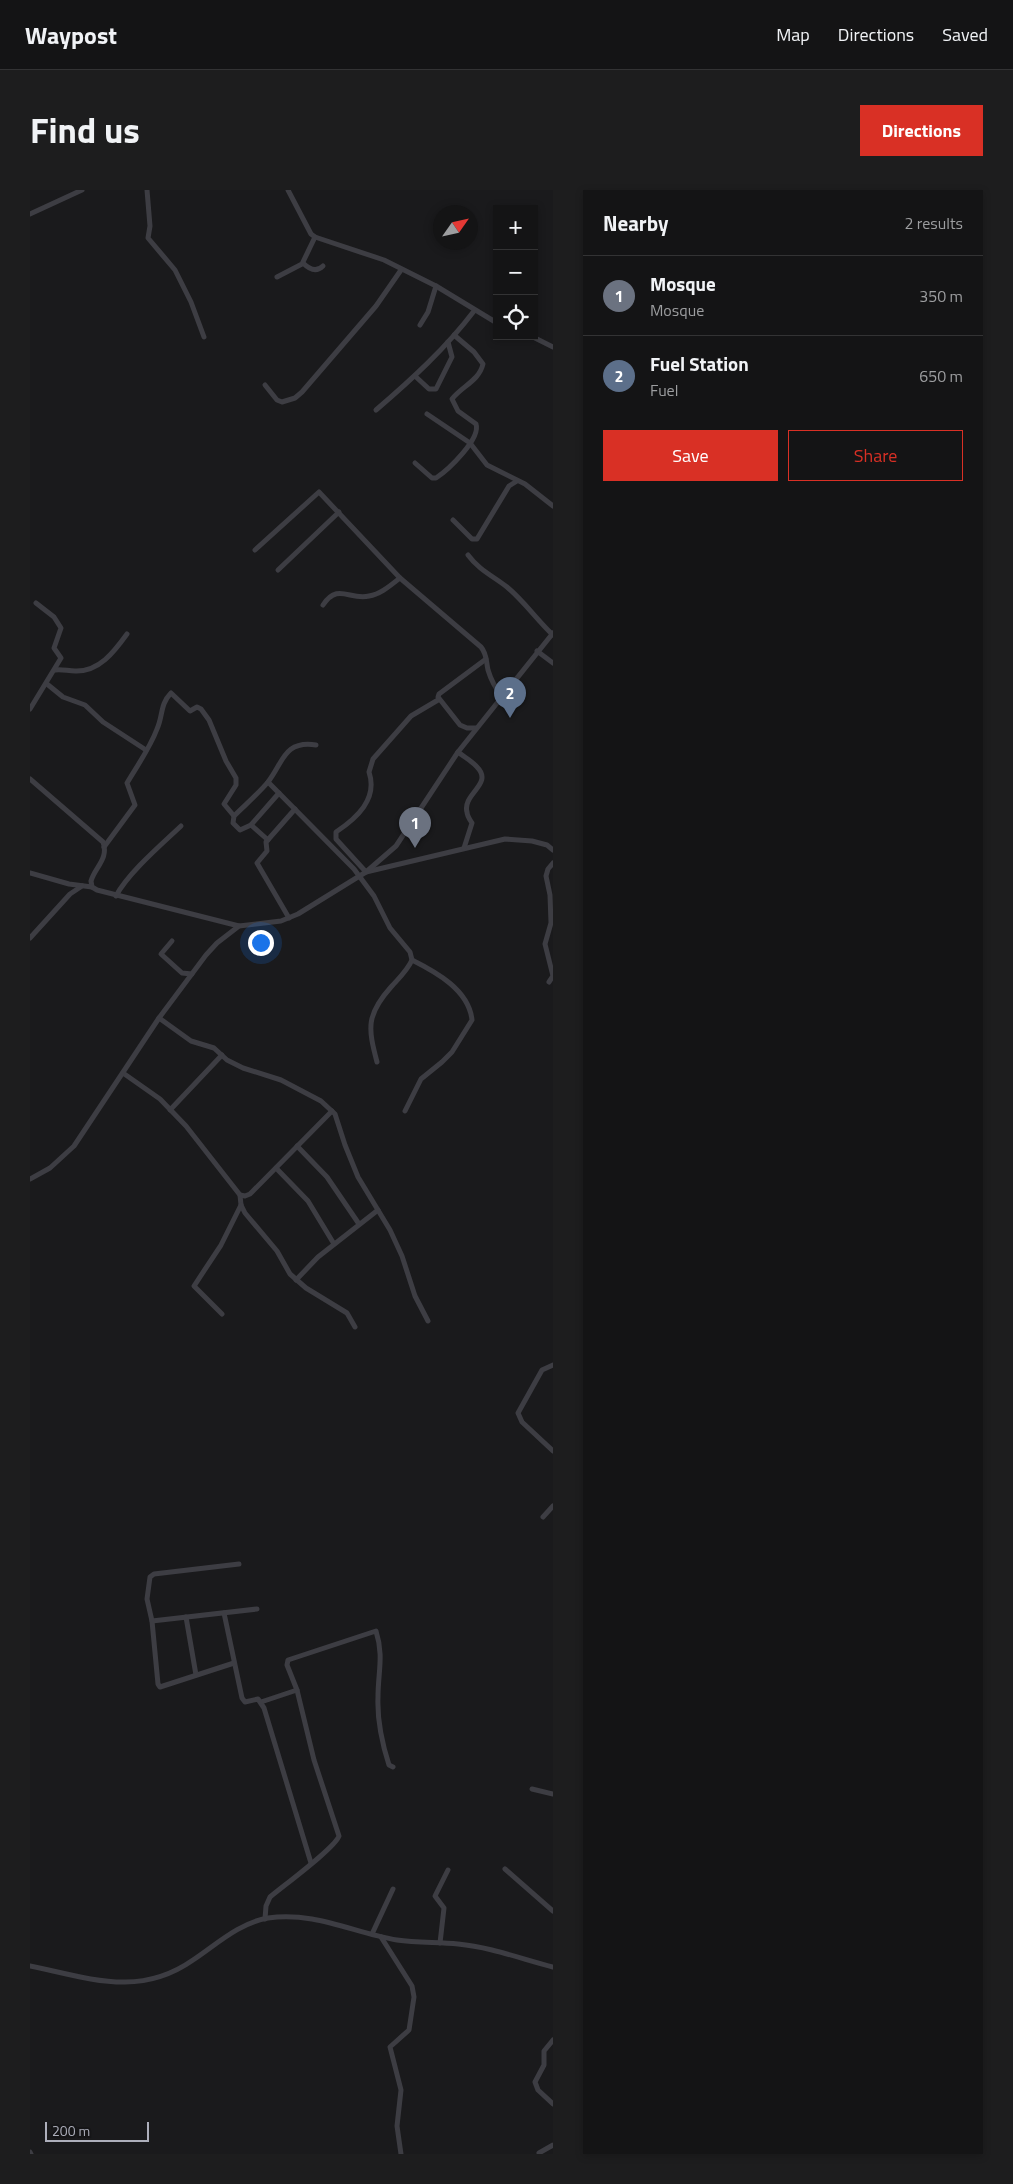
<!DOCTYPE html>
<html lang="en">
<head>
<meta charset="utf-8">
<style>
	body { margin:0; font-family:"Titillium Web",sans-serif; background:#1d1d1e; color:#f1f3f6 }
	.controls { position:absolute; right:15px; top:15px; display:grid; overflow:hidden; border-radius:0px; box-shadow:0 2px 8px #0003 }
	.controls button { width:45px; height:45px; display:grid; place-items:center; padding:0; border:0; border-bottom:1px solid #333334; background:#141415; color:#f1f3f6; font:25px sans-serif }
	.compass { position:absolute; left:403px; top:15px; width:45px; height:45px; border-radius:50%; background:#141415; box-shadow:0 2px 8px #0003; rotate:56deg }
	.scale { position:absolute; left:15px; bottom:12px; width:104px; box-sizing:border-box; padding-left:5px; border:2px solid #adafbb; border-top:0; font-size:14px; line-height:18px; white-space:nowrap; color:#adafbb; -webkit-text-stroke:4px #151517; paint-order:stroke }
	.you { position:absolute; left:230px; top:752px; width:18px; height:18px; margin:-12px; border:4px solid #fff; border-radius:50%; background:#1a73e8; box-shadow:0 0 0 8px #1a73e833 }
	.badge { display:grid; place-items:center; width:32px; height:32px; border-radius:50%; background:#d93025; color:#fff; font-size:16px; font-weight:700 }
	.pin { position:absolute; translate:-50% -41px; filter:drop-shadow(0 1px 2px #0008) }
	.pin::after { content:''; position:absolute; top:26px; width:18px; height:15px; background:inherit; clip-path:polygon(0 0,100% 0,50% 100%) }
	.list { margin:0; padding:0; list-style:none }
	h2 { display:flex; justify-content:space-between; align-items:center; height:65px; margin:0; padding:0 20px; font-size:21px }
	h2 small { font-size:16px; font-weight:400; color:#9d9ea0 }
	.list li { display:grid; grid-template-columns:32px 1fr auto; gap:15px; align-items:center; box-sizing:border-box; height:80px; padding:0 20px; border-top:1px solid #333334 }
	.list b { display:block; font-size:19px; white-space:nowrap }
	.list p { margin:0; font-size:16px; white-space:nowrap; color:#9d9ea0 }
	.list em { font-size:16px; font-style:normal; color:#9d9ea0 }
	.actions { display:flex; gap:10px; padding:15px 20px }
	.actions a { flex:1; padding:11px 0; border:1px solid #d93025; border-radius:0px; text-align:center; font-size:18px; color:#d93025 }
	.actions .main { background:#d93025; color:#fff }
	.icon { flex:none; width:28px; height:28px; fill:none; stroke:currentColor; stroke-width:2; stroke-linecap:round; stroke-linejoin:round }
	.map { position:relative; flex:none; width:523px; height:1964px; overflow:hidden; border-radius:0px }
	header { display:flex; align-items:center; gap:30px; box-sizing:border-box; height:70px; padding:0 25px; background:#141415; border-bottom:1px solid #333334 }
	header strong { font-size:24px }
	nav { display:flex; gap:28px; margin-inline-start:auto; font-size:18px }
	.intro { display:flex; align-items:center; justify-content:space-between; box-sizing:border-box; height:120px; padding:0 30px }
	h1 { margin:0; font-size:35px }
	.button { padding:12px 22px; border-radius:0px; background:#d93025; color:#fff; font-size:18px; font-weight:700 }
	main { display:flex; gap:30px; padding:0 30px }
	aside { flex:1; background:#141415; border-radius:0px; box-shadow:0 2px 8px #0003 }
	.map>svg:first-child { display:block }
</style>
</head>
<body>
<header>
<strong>Waypost</strong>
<nav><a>Map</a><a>Directions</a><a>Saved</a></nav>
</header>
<div class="intro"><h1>Find us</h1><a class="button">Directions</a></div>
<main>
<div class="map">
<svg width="523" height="1964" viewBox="0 0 523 1964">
	<rect width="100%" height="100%" fill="#1a1a1c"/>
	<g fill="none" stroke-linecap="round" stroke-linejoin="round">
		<!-- minor -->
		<g stroke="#3d3d43" stroke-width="5">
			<path d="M117 0 120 36 118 48 145 80 161 112 174 147"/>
			<path d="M258 0 281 44 285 47 354 70 406 96 467 133"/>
			<path d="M0 24 52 0"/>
			<path d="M273 73C279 79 286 83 293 76"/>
			<path d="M247 87 272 74 285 47"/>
			<path d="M390 135 398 122 406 96"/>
			<path d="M501 146 523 157"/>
			<path d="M385 186 399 199H406L422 167 418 152"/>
			<path d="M235 195 247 210 252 212 265 208 272 202 346 116 371 80"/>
			<path d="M346 220C381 190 416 158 444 121"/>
			<path d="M397 224 440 253 457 275 495 294 523 316"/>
			<path d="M385 273 402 288H406C418 280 451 249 446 234L428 221 422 209C432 196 449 191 453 174L444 162 424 145"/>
			<path d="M423 330 442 349H447L479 296 487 291"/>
			<path d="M225 360 289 302 370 388 451 457C457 464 456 471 458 480 461 490 465 498 472 506"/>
			<path d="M438 365C449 380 463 386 477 397 494 411 507 430 523 445"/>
			<path d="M248 380 309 322"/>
			<path d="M293 415C308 392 320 411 339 406 351 404 361 395 370 388"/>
			<path d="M507 461 523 473"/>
			<path d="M25 480C32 479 38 481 45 481 69 482 84 462 97 444"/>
			<path d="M17 494 33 507 55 515 73 532 116 560"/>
			<path d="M408 510 381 526 343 569 339 582C348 609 327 628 306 642V649L336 682 475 649 502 651 517 655 523 660"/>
			<path d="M0 519 31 468 24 458 31 438 24 427 6 413"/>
			<path d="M446 538H437L430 535 408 507 409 504 456 469"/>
			<path d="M428 562C434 567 442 571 447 577 464 594 432 604 437 622 437 626 440 630 442 633L434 658"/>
			<path d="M0 589 73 652C79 669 65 677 61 691L62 697 67 700 209 736"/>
			<path d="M238 592 324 679 344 706 360 738 380 762 382 770C377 781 369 788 361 797 336 825 338 838 347 872"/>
			<path d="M249 603 221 635 210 640 203 633 204 626C215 615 228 604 238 592 253 573 254 550 286 555"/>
			<path d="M221 635 238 650"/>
			<path d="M74 657 105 615 97 593C107 576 120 558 127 539 133 526 130 514 141 503L160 521 167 517 171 519 179 530 196 571 206 588V595L194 614 204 626"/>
			<path d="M0 683 39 694 62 697"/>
			<path d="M86 706C98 683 132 654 151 636"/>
			<path d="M259 728 227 673 237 661 236 652 265 619"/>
			<path d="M0 748 40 704 52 696"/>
			<path d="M142 751 131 764 152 783 162 784"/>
			<path d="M519 792 523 786 515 754 521 733 520 705 516 686 518 679 523 673"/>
			<path d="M129 828 161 851 184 858 197 870 213 878 251 890 291 911 305 924 315 955 328 987 360 1040 372 1066 385 1106 398 1131"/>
			<path d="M93 883 130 909 156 936 210 1005 211 1015 215 1023 247 1061 260 1084 276 1098 317 1123 325 1137"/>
			<path d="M140 920 192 865"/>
			<path d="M375 921 391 889 412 872 422 862 442 830C439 800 406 782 382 770"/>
			<path d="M267 956 297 987 329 1034"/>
			<path d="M246 978 278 1011 304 1054"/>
			<path d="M0 989 20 978 44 956 129 828 176 765 187 753 209 736 251 731 268 724 336 682 366 656 428 562 523 443"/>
			<path d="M210 1005 215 1006 220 1004 302 921"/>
			<path d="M266 1090 288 1067 348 1020"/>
			<path d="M192 1124 164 1096 191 1055 211 1015"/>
			<path d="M523 1175 512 1180 488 1223 492 1232 523 1261"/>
			<path d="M513 1327 523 1316"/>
			<path d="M194 1423 212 1508 215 1512 228 1509 234 1518 281 1673"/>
			<path d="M156 1427 166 1485"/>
			<path d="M122 1431 227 1419"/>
			<path d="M204 1473 130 1497 128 1494 122 1431 117 1409 120 1387 124 1384 209 1374"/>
			<path d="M231 1512 267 1500"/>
			<path d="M502 1599 523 1604"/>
			<path d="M475 1679 523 1721"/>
			<path d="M235 1729 236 1716 240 1707C253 1696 305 1658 309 1646L284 1570 267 1500 257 1475 258 1470 346 1441C354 1466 348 1482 348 1507 347 1530 352 1553 359 1575L363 1577"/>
			<path d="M342 1744 363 1699"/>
			<path d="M351 1747 382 1796 384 1807 379 1840 360 1857 371 1900 367 1936 371 1964"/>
			<path d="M410 1753 414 1718 405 1706 418 1680"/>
			<path d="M0 1776C59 1788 109 1808 163 1770 187 1754 209 1733 238 1728 284 1721 324 1743 367 1750 387 1753 408 1752 428 1754 460 1757 492 1769 523 1777"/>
			<path d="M523 1850 514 1861V1875L505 1892 508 1900 523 1914"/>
			<path d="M0 1962 1 1964"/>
			<path d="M509 1963 523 1955"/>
		</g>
	</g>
</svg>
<div class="controls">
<button>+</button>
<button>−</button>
<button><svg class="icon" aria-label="locate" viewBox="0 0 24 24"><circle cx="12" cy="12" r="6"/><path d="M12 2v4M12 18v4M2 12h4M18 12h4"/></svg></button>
</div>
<svg class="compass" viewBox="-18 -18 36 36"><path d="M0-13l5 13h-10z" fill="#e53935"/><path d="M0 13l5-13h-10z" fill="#9d9ea0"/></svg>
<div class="scale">200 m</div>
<div class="you"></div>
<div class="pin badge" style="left:385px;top:658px;background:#6b7280">1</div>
<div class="pin badge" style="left:480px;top:528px;background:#5c6f8a">2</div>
</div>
<aside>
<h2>Nearby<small>2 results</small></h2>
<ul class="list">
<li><span class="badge" style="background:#6b7280">1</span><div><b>Mosque</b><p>Mosque</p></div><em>350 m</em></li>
<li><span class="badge" style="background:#5c6f8a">2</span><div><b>Fuel Station</b><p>Fuel</p></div><em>650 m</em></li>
</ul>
<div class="actions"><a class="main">Save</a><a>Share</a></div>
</aside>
</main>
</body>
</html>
